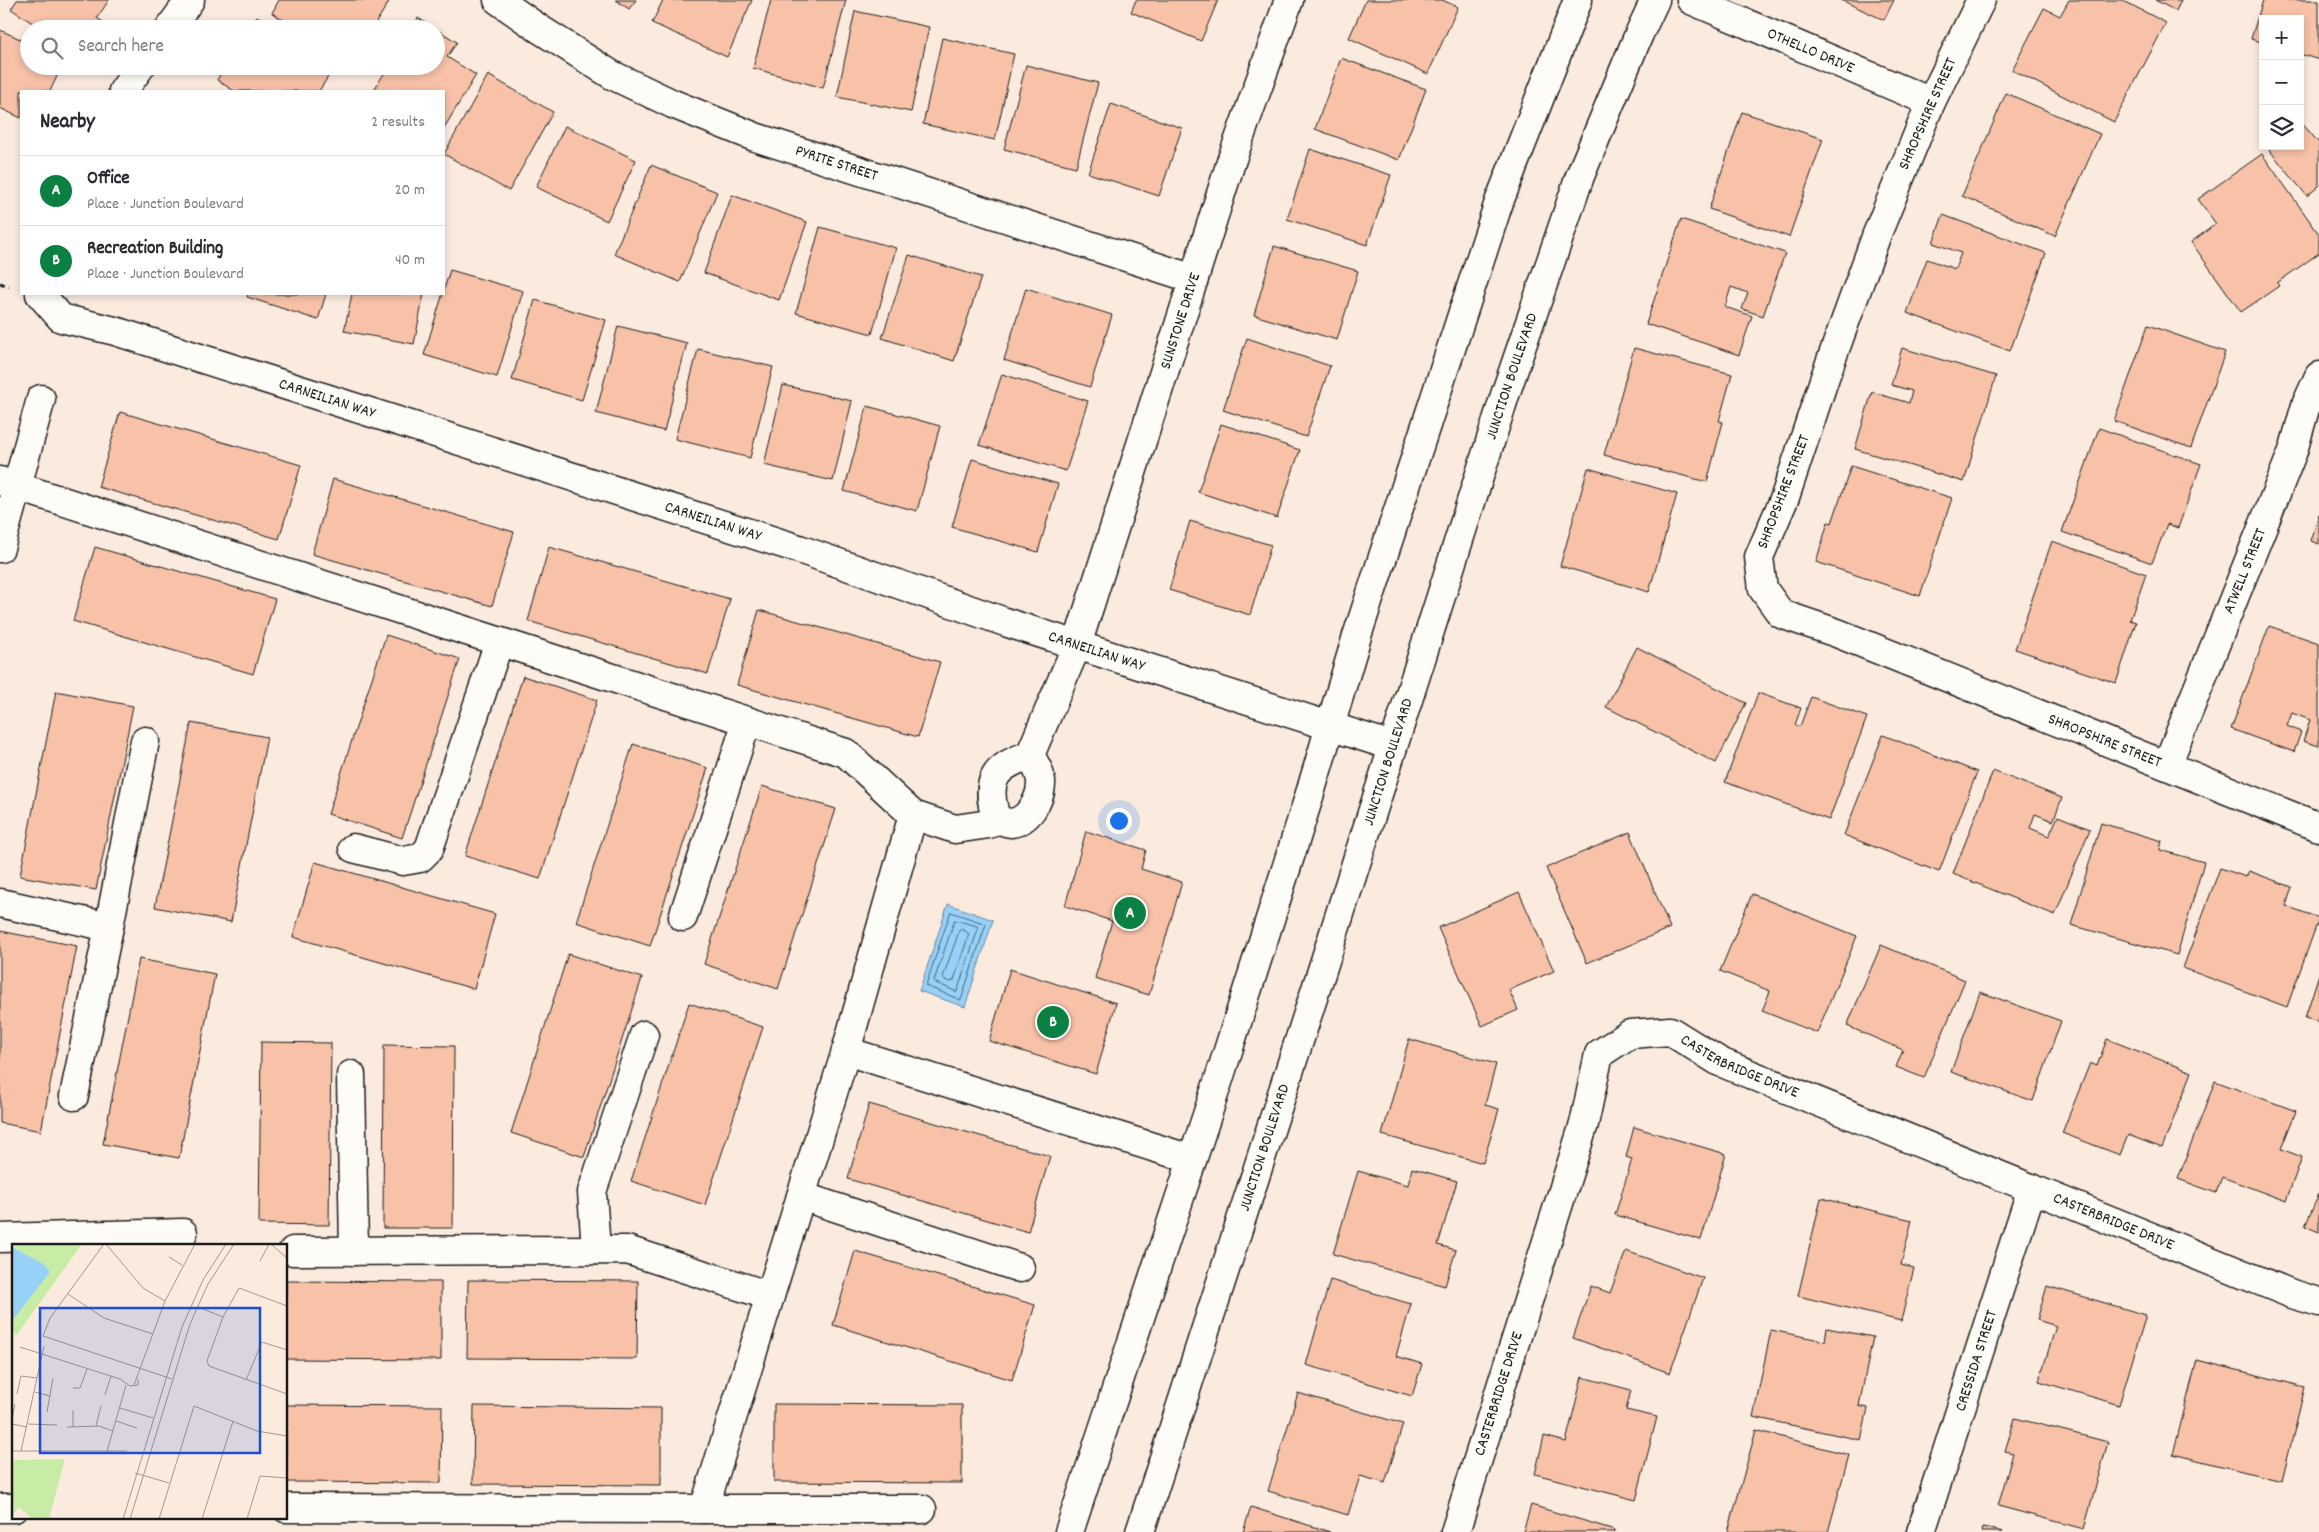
<!DOCTYPE html>
<html lang="en">
<head>
<meta charset="utf-8">
<style>
	body { margin:0; font-family:Dekko,sans-serif; background:#f2f2f3; color:#2b2b33 }
	.controls { position:absolute; right:15px; top:15px; display:grid; overflow:hidden; border-radius:0px; box-shadow:0 2px 8px #0003 }
	.controls button { width:45px; height:45px; display:grid; place-items:center; padding:0; border:0; border-bottom:1px solid #e1e1e2; background:#fff; color:#2b2b33; font:25px sans-serif }
	.you { position:absolute; left:1118px; top:820px; width:18px; height:18px; margin:-12px; border:4px solid #fff; border-radius:50%; background:#1a73e8; box-shadow:0 0 0 8px #1a73e833 }
	.badge { display:grid; place-items:center; width:32px; height:32px; border-radius:50%; background:#0b8043; color:#fff; font-size:16px; font-weight:700 }
	.pin { position:absolute; translate:-50% -50%; border:2px solid #fff; box-shadow:0 1px 5px #0006 }
	.list { margin:0; padding:0; list-style:none }
	h2 { display:flex; justify-content:space-between; align-items:center; height:65px; margin:0; padding:0 20px; font-size:21px }
	h2 small { font-size:16px; font-weight:400; color:#7c7c81 }
	.list li { display:grid; grid-template-columns:32px 1fr auto; gap:15px; align-items:center; box-sizing:border-box; height:70px; padding:0 20px; border-top:1px solid #e1e1e2 }
	.list b { display:block; font-size:19px; white-space:nowrap }
	.list p { margin:0; font-size:16px; white-space:nowrap; color:#7c7c81 }
	.list em { font-size:16px; font-style:normal; color:#7c7c81 }
	.icon { flex:none; width:28px; height:28px; fill:none; stroke:currentColor; stroke-width:2; stroke-linecap:round; stroke-linejoin:round }
	.map { position:relative; flex:none; width:2319px; height:1532px; overflow:hidden }
	.search { position:absolute; background:#fff; box-shadow:0 2px 8px #0003; left:20px; top:20px; width:425px; height:55px; display:flex; align-items:center; gap:12px; box-sizing:border-box; padding:0 18px; border-radius:28px; color:#7c7c81; font-size:19px }
	.panel { position:absolute; background:#fff; box-shadow:0 2px 8px #0003; left:20px; top:90px; width:425px; height:205px; border-radius:0px }
	.map>svg:first-child { display:block }
</style>
</head>
<body>
<div class="map">
<svg width="2319" height="1532" viewBox="0 0 2319 1532">
	<rect width="100%" height="100%" fill="#fbebdf"/>
	<filter id="ink" filterUnits="userSpaceOnUse"><feTurbulence type="fractalNoise" baseFrequency=".02" numOctaves="2"/><feDisplacementMap in="SourceGraphic" scale="10" xChannelSelector="R" yChannelSelector="G"/><feConvolveMatrix kernelMatrix="1 2 1 2 8 2 1 2 1" color-interpolation-filters="sRGB"/></filter>
	<g filter="url(#ink)">
		<!-- water -->
		<path fill="#97d1f7" stroke="#66899f" d="M948 904 993 920 965 1007 919 991Z"/>
		<g fill="none" stroke-linecap="round" stroke-linejoin="round">
			<!-- shore -->
			<g stroke="#4d6474" stroke-width="1">
				<path d="M951 912 986 924 961 1000 926 986Z"/>
				<path d="M955 920 977 926 978 929 957 992 934 982Z"/>
				<path d="M962 929 969 934 954 980 951 982 945 980 943 977 959 931Z"/>
			</g>
		</g>
		<!-- building -->
		<g fill="#f7c2a8" stroke="#1c1c1c">
			<path d="M17 0H109L97 18 103 22 99 29H42L11 9Z"/>
			<path d="M279 0H390L372 29H298L272 13Z"/>
			<path d="M616 0H636L629 9Z"/>
			<path d="M663 0H752L727 57 652 23Z"/>
			<path d="M771 0H846L823 88 753 68Z"/>
			<path d="M1136 0H1218L1201 41 1131 12Z"/>
			<path d="M1366 0H1442L1458 7 1428 74 1349 38Z"/>
			<path d="M1841 0H1894L1884 20Z"/>
			<path d="M2069 0H2122L2166 23 2114 122 2012 70 2044 8 2060 16Z"/>
			<path d="M2155 0H2181L2176 11Z"/>
			<path d="M2263 0H2319V60L2300 54V19H2263V43L2251 39Z"/>
			<path d="M855 11 929 27 911 112 837 97Z"/>
			<path d="M257 16 278 29H249Z"/>
			<path d="M418 18 435 29H412Z"/>
			<path d="M436 29 457 42 447 57 476 75 444 128V91H373L389 66H436Z"/>
			<path d="M0 30 29 43V66H62L50 91H21V118L0 108Z"/>
			<path d="M942 38 1014 54 995 140 923 124Z"/>
			<path d="M1341 58 1426 89 1399 160 1315 129Z"/>
			<path d="M1026 65 1098 83 1076 167 1004 149Z"/>
			<path d="M225 66H335L319 91H234L217 80Z"/>
			<path d="M488 75 553 112 509 191 444 154Z"/>
			<path d="M2006 93 2100 134 2055 236 1962 196Z"/>
			<path d="M1111 104 1182 128 1159 196 1088 173Z"/>
			<path d="M1742 112 1823 139 1789 237 1709 209Z"/>
			<path d="M2300 121 2319 143V186L2307 196 2266 146H2300Z"/>
			<path d="M565 126 636 160 607 221 536 187Z"/>
			<path d="M1310 149 1391 175 1367 245 1287 219Z"/>
			<path d="M2262 154 2319 234V253L2277 283 2279 286 2241 312 2191 242 2216 224 2198 199Z"/>
			<path d="M651 165 717 192 680 282 614 254Z"/>
			<path d="M732 195 807 222 779 300 704 273Z"/>
			<path d="M1943 215 2046 253 2010 351 1907 313 1927 259 1955 269 1961 253 1933 243Z"/>
			<path d="M1681 219 1785 253 1763 316 1742 309 1748 293 1731 287 1725 307 1752 316 1739 355 1646 324Z"/>
			<path d="M820 227 896 248 872 334 796 313Z"/>
			<path d="M1274 246 1358 271 1337 340 1254 315Z"/>
			<path d="M909 255 981 277 954 361 882 338Z"/>
			<path d="M450 270 523 291 497 377 424 355Z"/>
			<path d="M1026 288 1112 315 1090 387 1004 360Z"/>
			<path d="M248 294H326L318 320 247 297Z"/>
			<path d="M352 294H424L414 344 344 331Z"/>
			<path d="M535 300 606 320 582 400 512 380Z"/>
			<path d="M2148 325 2225 352 2191 448 2114 421Z"/>
			<path d="M618 326 687 343 664 431 596 413Z"/>
			<path d="M1247 338 1330 366 1306 437 1223 410Z"/>
			<path d="M1634 348 1732 374 1719 421 1723 422 1707 482 1604 455Z"/>
			<path d="M1902 348 1996 376 1964 482 1855 449 1872 392 1909 403 1912 391 1891 385Z"/>
			<path d="M698 349 773 367 750 458 675 439Z"/>
			<path d="M1002 374 1088 401 1066 471 979 445Z"/>
			<path d="M783 385 852 401 833 481 764 465Z"/>
			<path d="M867 406 940 426 917 511 844 491Z"/>
			<path d="M120 412 301 465 279 539 98 487Z"/>
			<path d="M1221 424 1300 450 1277 518 1198 492Z"/>
			<path d="M2099 428 2201 464 2178 528 2167 524 2152 563 2062 532Z"/>
			<path d="M972 459 1058 484 1038 552 952 527Z"/>
			<path d="M1851 466 1952 498 1920 596 1816 562 1828 522 1832 523Z"/>
			<path d="M1588 468 1677 494 1649 592 1560 566Z"/>
			<path d="M333 479 514 532 492 606 312 554Z"/>
			<path d="M2319 514V544L2311 541Z"/>
			<path d="M1190 521 1271 545 1250 615 1169 590Z"/>
			<path d="M2052 541 2146 574 2130 620 2136 622 2116 683 2015 649Z"/>
			<path d="M95 547 275 599 253 674 73 621Z"/>
			<path d="M549 547 730 599 708 674 528 621Z"/>
			<path d="M759 610 940 662 918 737 737 685Z"/>
			<path d="M2269 626 2319 643V746L2303 741 2310 720 2292 713 2287 726 2301 732 2294 752 2231 729Z"/>
			<path d="M386 635 460 659 402 838 328 814Z"/>
			<path d="M1637 647 1746 703 1716 763 1606 707Z"/>
			<path d="M523 676 597 700 540 879 465 856Z"/>
			<path d="M56 691 133 706 96 890 20 876Z"/>
			<path d="M1758 693 1801 708 1795 725 1800 726 1811 697 1867 717 1829 820 1725 782Z"/>
			<path d="M191 723 267 737 231 922 155 907Z"/>
			<path d="M1883 735 1977 772 1939 872 1844 835Z"/>
			<path d="M633 744 708 768 650 946 576 922Z"/>
			<path d="M1993 771 2062 798 2053 821 2035 814 2030 828 2049 836 2058 816 2090 829 2055 915 1953 874Z"/>
			<path d="M762 786 836 809 778 989 704 964Z"/>
			<path d="M2101 823 2162 841 2160 850 2204 862 2177 955 2071 925Z"/>
			<path d="M1086 831 1146 850 1141 869 1182 882 1149 995 1095 978 1112 921 1065 906Z"/>
			<path d="M1630 832 1670 928 1587 963 1546 868Z"/>
			<path d="M315 862 495 914 474 989 293 937Z"/>
			<path d="M2220 868 2246 877 2249 871 2292 887 2286 906 2319 918 2287 1007 2183 968Z"/>
			<path d="M1519 892 1554 971 1509 990 1518 1010 1482 1026 1438 928Z"/>
			<path d="M1752 894 1857 936 1817 1033 1762 1011 1770 991 1720 971Z"/>
			<path d="M0 931 77 946 41 1131 0 1123Z"/>
			<path d="M1881 945 1965 980 1924 1078 1896 1067 1903 1050 1847 1026Z"/>
			<path d="M568 954 642 978 584 1157 511 1133Z"/>
			<path d="M139 959 215 974 179 1158 103 1144Z"/>
			<path d="M1010 969 1116 1003 1096 1074 989 1041Z"/>
			<path d="M2319 974V1022L2305 1018Z"/>
			<path d="M1980 992 2061 1021 2033 1101 1951 1072Z"/>
			<path d="M689 1003 763 1027 705 1205 631 1181Z"/>
			<path d="M1409 1039 1496 1064 1485 1105 1499 1109 1483 1163 1382 1135Z"/>
			<path d="M2107 1039 2192 1072 2162 1148 2128 1135 2120 1155 2062 1133 2090 1063 2097 1066Z"/>
			<path d="M261 1042 331 1043 329 1225 259 1224Z"/>
			<path d="M384 1045 454 1046 453 1228H383Z"/>
			<path d="M2215 1081 2296 1111 2281 1149 2302 1157 2286 1201 2222 1177 2216 1193 2178 1179Z"/>
			<path d="M869 1104 1050 1156 1028 1232 848 1179Z"/>
			<path d="M1634 1127 1726 1154 1701 1240 1615 1215 1632 1159 1626 1157Z"/>
			<path d="M1412 1168 1457 1181 1438 1245 1456 1250 1445 1286 1333 1254 1358 1171 1408 1185Z"/>
			<path d="M2319 1194V1232L2305 1226Z"/>
			<path d="M1821 1198 1912 1220 1901 1265 1914 1268 1901 1321 1798 1296Z"/>
			<path d="M855 1251 1035 1305 1012 1380 833 1325Z"/>
			<path d="M1626 1251 1703 1278 1670 1373 1573 1338 1591 1286 1610 1293Z"/>
			<path d="M468 1280 638 1281 637 1359 467 1358Z"/>
			<path d="M1330 1280 1411 1304 1396 1356 1422 1364 1412 1396 1306 1365Z"/>
			<path d="M286 1281 441 1282V1360L286 1359Z"/>
			<path d="M2047 1286 2146 1315 2119 1405 2039 1381 2056 1326 2037 1320Z"/>
			<path d="M1827 1328 1873 1337 1859 1406 1868 1408 1861 1440 1753 1417 1771 1330 1825 1341Z"/>
			<path d="M2197 1360 2305 1387 2282 1481 2173 1454Z"/>
			<path d="M1582 1377 1631 1390 1626 1410 1657 1417 1636 1500 1535 1474 1544 1436 1566 1442Z"/>
			<path d="M1298 1393 1403 1424 1385 1483 1360 1476 1348 1515 1268 1491Z"/>
			<path d="M774 1404 962 1405V1483L774 1482Z"/>
			<path d="M286 1405 442 1406 441 1483 286 1482Z"/>
			<path d="M474 1406 661 1408V1485L473 1484Z"/>
			<path d="M2015 1418 2108 1442 2084 1529 1998 1506 2013 1453 2005 1451Z"/>
			<path d="M1756 1430 1849 1455 1828 1532H1728Z"/>
			<path d="M1531 1505 1615 1530V1532H1523Z"/>
			<path d="M1251 1507 1330 1532H1243Z"/>
			<path d="M1983 1527 2003 1532H1982Z"/>
		</g>
		<g fill="none" stroke-linecap="round" stroke-linejoin="round">
			<defs>
				<g id="street">
					<path id="s1" d="M498 0 538 28 612 75 673 104 755 137 1194 279"/>
					<path id="s2" d="M1691 0 1931 102"/>
					<path id="s3" d="M1981 0 1931 102 1877 234 1825 377 1785 497 1759 557 1763 589 1781 614 1837 633 2319 827"/>
					<path d="M169 29 190 0"/>
					<path d="M123 91 141 66"/>
					<path id="s4" d="M40 294 61 318 115 331 799 549 1008 623 1392 746"/>
					<path d="M0 481 846 753 913 815 955 829 989 824 996 818"/>
					<path d="M0 548 41 399"/>
					<path id="s5" d="M2167 765 2293 451 2306 405 2319 376"/>
					<path id="s6" d="M996 818C1000 820 1006 823 1011 823 1028 821 1040 801 1041 785 1042 775 1035 764 1030 755L1077 645 1232 159 1289 0"/>
					<path d="M996 818C985 781 993 767 1030 755"/>
					<path d="M353 848 403 861 420 858 429 849 499 642"/>
					<path d="M0 903 109 927"/>
					<path d="M683 917 747 721"/>
					<path d="M846 1051 1191 1159"/>
					<path d="M351 1075 354 1251"/>
					<path d="M74 1096 109 927 145 741"/>
					<path d="M801 1196 1020 1268"/>
					<path d="M0 1238 183 1233"/>
					<path d="M596 1250 592 1192 644 1035"/>
					<path d="M293 1251 627 1250 770 1296"/>
					<path d="M0 1508H14"/>
					<path d="M286 1508 704 1509 846 1051 913 815"/>
					<path d="M704 1509H922"/>
					<path id="s7" d="M1455 1532 1584 1124 1599 1054 1630 1034 1670 1031 1720 1062 2292 1294 2319 1302"/>
					<path id="s8" d="M1921 1532 2032 1188"/>
				</g>
				<g id="secondary">
					<path d="M1069 1532 1219 1079 1308 800 1357 636 1499 202 1578 0"/>
					<path id="s9" d="M1140 1532 1323 967 1506 392 1580 176 1639 34 1655 0"/>
				</g>
			</defs>
			<!-- street casing -->
			<use href="#street" stroke="#1c1c1c" stroke-width="31"/>
			<!-- secondary casing -->
			<use href="#secondary" stroke="#1c1c1c" stroke-width="31"/>
			<!-- path -->
			<path stroke="#1c1c1c" stroke-width="3" stroke-dasharray="5 4" stroke-linecap="butt" d="M0 283 9 286"/>
			<!-- street -->
			<use href="#street" stroke="#fdfcf7" stroke-width="28"/>
			<!-- secondary -->
			<use href="#secondary" stroke="#fdfcf7" stroke-width="28"/>
		</g>
	</g>
	<g text-anchor="middle" dominant-baseline="central" stroke-width="4" stroke-linejoin="round" paint-order="stroke">
		<!-- street labels -->
		<g font-size="16" fill="#1c1c1c" stroke="#fdfcf7">
			<text stroke="none"><textPath href="#s2" startOffset="130">OTHELLO DRIVE</textPath></text>
			<text transform="translate(1928 114) rotate(-66)">SHROPSHIRE STREET</text>
			<text stroke="none"><textPath href="#s1" startOffset="378">PYRITE STREET</textPath></text>
			<text stroke="none"><textPath href="#s6" startOffset="560">SUNSTONE DRIVE</textPath></text>
			<text stroke="none"><textPath href="#s9" startOffset="1214">JUNCTION BOULEVARD</textPath></text>
			<text stroke="none"><textPath href="#s4" startOffset="310">CARNEILIAN WAY</textPath></text>
			<text transform="translate(1784 492) rotate(-69)">SHROPSHIRE STREET</text>
			<text stroke="none"><textPath href="#s4" startOffset="715">CARNEILIAN WAY</textPath></text>
			<text stroke="none"><textPath href="#s5" startOffset="209">ATWELL STREET</textPath></text>
			<text stroke="none"><textPath href="#s4" startOffset="1120">CARNEILIAN WAY</textPath></text>
			<text stroke="none"><textPath href="#s3" startOffset="1011">SHROPSHIRE STREET</textPath></text>
			<text stroke="none"><textPath href="#s9" startOffset="809">JUNCTION BOULEVARD</textPath></text>
			<text stroke="none"><textPath href="#s7" startOffset="655">CASTERBRIDGE DRIVE</textPath></text>
			<text stroke="none"><textPath href="#s9" startOffset="404">JUNCTION BOULEVARD</textPath></text>
			<text stroke="none"><textPath href="#s7" startOffset="1060">CASTERBRIDGE DRIVE</textPath></text>
			<text stroke="none"><textPath href="#s8" startOffset="180">CRESSIDA STREET</textPath></text>
			<text stroke="none"><textPath href="#s7" startOffset="145">CASTERBRIDGE DRIVE</textPath></text>
		</g>
	</g>
	<!-- overview -->
	<g transform="translate(12 1244)">
		<rect width="275" height="275" fill="#fbebdf"/>
		<path d="M0 0H70L4 92 0 85ZM53 215 37 275H21L6 263 0 273V216Z" fill="#c8eca6"/>
		<path d="M0 3 31 20 38 28 0 77Z" fill="#97d1f7"/>
		<path fill="none" stroke="#a29891" stroke-width="1" d="M92 0 38 74 31 92 160 135M94 0 131 44 153 57M259 0 275 14M157 13 170 21M248 17 257 0M56 50 92 74 141 90M275 62 227 44 211 73 195 117 197 122 275 150M186 63 211 73M8 103 108 135 118 142 126 141V135M234 136 250 98 275 106M122 141 153 57 183 0M61 144H68L75 125M23 148 38 152M5 150 9 132 25 134M93 151 99 132M108 164 141 174M61 166V183M35 168 41 134M0 175 3 160M104 177 125 184M0 180 15 183M16 180 45 181M84 182 89 162M55 183 87 182 101 187M0 207H95L114 141M9 207 32 102M95 207H115M123 229 157 239M111 275 170 83 191 36 214 0M118 275 178 80 196 40 222 0M147 275 182 162 245 187 275 192M190 275 221 177M235 275 248 232 275 234"/>
		<path fill="#1d4ed8" fill-opacity="0.15" stroke="#1d4ed8" stroke-width="2.5" d="M28 64H248V209H28Z"/>
		<rect width="275" height="275" fill="none" stroke="#1c1c1c" stroke-width="2.5"/>
	</g>
</svg>
<div class="controls">
<button>+</button>
<button>−</button>
<button><svg class="icon" aria-label="layers" viewBox="0 0 24 24"><path d="M12 4l9 5-9 5-9-5zM3 14l9 5 9-5"/></svg></button>
</div>
<div class="you"></div>
<div class="pin badge" style="left:1130px;top:913px">A</div>
<div class="pin badge" style="left:1053px;top:1022px">B</div>
<div class="search"><svg class="icon" aria-label="search" viewBox="0 0 24 24"><circle cx="10" cy="10" r="6"/><path d="M15 15l6 6"/></svg>Search here</div>
<section class="panel">
<h2>Nearby<small>2 results</small></h2>
<ul class="list">
<li><span class="badge">A</span><div><b>Office</b><p>Place · Junction Boulevard</p></div><em>20 m</em></li>
<li><span class="badge">B</span><div><b>Recreation Building</b><p>Place · Junction Boulevard</p></div><em>40 m</em></li>
</ul>
</section>
</div>
</body>
</html>
